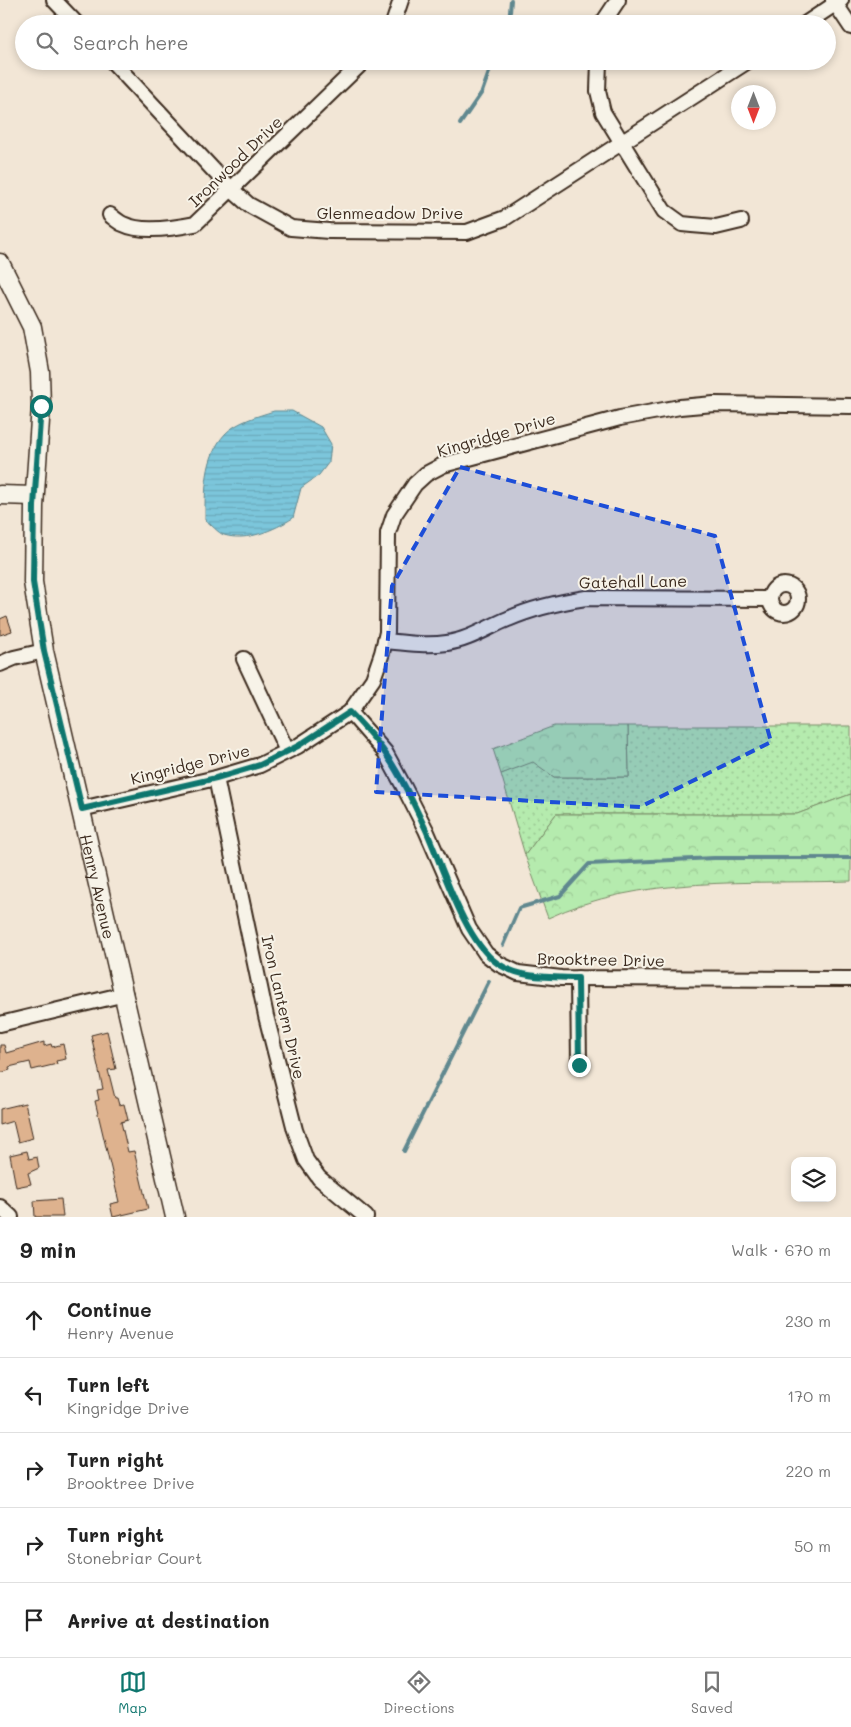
<!DOCTYPE html>
<html lang="en">
<head>
<meta charset="utf-8">
<style>
	body { margin:0; font-family:Mali,sans-serif; background:#f6f6f6; color:#222 }
	.controls { position:absolute; right:15px; bottom:15px; display:grid; overflow:hidden; border-radius:10px; box-shadow:0 2px 8px #0003 }
	.controls button { width:45px; height:45px; display:grid; place-items:center; padding:0; border:0; border-bottom:1px solid #e0e0e0; background:#fff; color:#222; font:25px sans-serif }
	.compass { position:absolute; left:731px; top:85px; width:45px; height:45px; border-radius:50%; background:#fff; box-shadow:0 2px 8px #0003; rotate:180deg }
	.stop { position:absolute; width:15px; height:15px; margin:-11px; border:4px solid #0f766e; border-radius:50%; background:#fff }
	.stop.end { background:#0f766e; border-color:#fff; box-shadow:0 1px 5px #0008 }
	.list { margin:0; padding:0; list-style:none }
	h2 { display:flex; justify-content:space-between; align-items:center; height:65px; margin:0; padding:0 20px; font-size:21px }
	h2 small { font-size:16px; font-weight:400; color:#767676 }
	.list li { display:grid; grid-template-columns:32px 1fr auto; gap:15px; align-items:center; box-sizing:border-box; height:75px; padding:0 20px; border-top:1px solid #e0e0e0 }
	.list b { display:block; font-size:19px; white-space:nowrap }
	.list p { margin:0; font-size:16px; white-space:nowrap; color:#767676 }
	.list em { font-size:16px; font-style:normal; color:#767676 }
	.icon { flex:none; width:28px; height:28px; fill:none; stroke:currentColor; stroke-width:2; stroke-linecap:round; stroke-linejoin:round }
	.map { position:relative; flex:none; width:851px; height:1217px; overflow:hidden }
	.search { position:absolute; background:#fff; box-shadow:0 2px 8px #0003; left:15px; right:15px; top:15px; height:55px; display:flex; align-items:center; gap:12px; box-sizing:border-box; padding:0 18px; border-radius:28px; color:#767676; font-size:19px }
	.sheet { height:440px; background:#fff }
	nav { display:flex; justify-content:space-around; align-items:center; box-sizing:border-box; height:70px; border-top:1px solid #e0e0e0; background:#fff; font-size:14px; color:#767676 }
	nav a { display:grid; justify-items:center; gap:2px }
	nav .on { color:#0f766e }
	.map>svg:first-child { display:block }
</style>
</head>
<body>
<div class="map">
<svg width="851" height="1217" viewBox="0 0 851 1217">
	<defs>
		<pattern id="grass-dots" width="8" height="8" patternUnits="userSpaceOnUse" patternTransform="scale(1.25)"><rect width="8" height="8" fill="#b5ebae"/><path d="M2 2h.1M6 6h.1" fill="none" stroke="#9dca95" stroke-width="1.8" stroke-linecap="round"/></pattern>
		<pattern id="forest-crowns" width="20" height="18" patternUnits="userSpaceOnUse" patternTransform="scale(1.25)"><rect width="20" height="18" fill="#b5ebae"/><path d="M2 6a3 3 0 1 1 6 0M12 15a3 3 0 1 1 6 0" fill="none" stroke="#9dca95"/></pattern>
		<pattern id="water-rules" width="6" height="5" patternUnits="userSpaceOnUse" patternTransform="scale(1.25)"><rect width="6" height="5" fill="#7bc6db"/><path d="M0 2.5h6" fill="none" stroke="#6baabc"/></pattern>
	</defs>
	<rect width="100%" height="100%" fill="#f2e6d6"/>
	<filter id="ink" filterUnits="userSpaceOnUse"><feTurbulence type="fractalNoise" baseFrequency=".02" numOctaves="2"/><feDisplacementMap in="SourceGraphic" scale="10" xChannelSelector="R" yChannelSelector="G"/><feConvolveMatrix kernelMatrix="1 2 1 2 8 2 1 2 1" color-interpolation-filters="sRGB"/></filter>
	<g filter="url(#ink)">
		<!-- grass -->
		<path fill="url(#grass-dots)" stroke="#788a66" d="M628 726H851V794L797 814H556L525 855 501 774 533 761 554 777H629Z"/>
		<!-- forest -->
		<g fill="url(#forest-crowns)" stroke="#788a66">
			<path d="M554 726H628L629 777H554L533 762 501 774 493 749Z"/>
			<path d="M851 794V881C752 884 639 875 548 918L525 855 556 814H797Z"/>
		</g>
		<!-- water -->
		<path fill="url(#water-rules)" stroke="#61888f" d="M274 411H292L321 427 331 444 329 462 319 475 301 488 293 518C274 530 247 542 224 535 218 533 211 524 205 520 205 492 204 457 225 434 236 422 258 416 274 411Z"/>
		<g fill="none" stroke-linecap="round" stroke-linejoin="round">
			<!-- stream -->
			<g stroke="#61888f" stroke-width="4">
				<path d="M509 24 511 0"/>
				<path d="M460 124 482 92 493 61"/>
				<path d="M503 945 519 908 560 896 589 864 714 858H851"/>
				<path d="M404 1151 489 981"/>
			</g>
		</g>
		<!-- building -->
		<g fill="#deb28e" stroke="#3b2a1e">
			<path d="M7 616 12 631 0 635V619Z"/>
			<path d="M107 1031 116 1069 108 1070 115 1098H117L119 1105 124 1104 128 1120 121 1122 128 1152 134 1151 148 1209 113 1217 110 1204 119 1202 95 1101 99 1100 97 1090 103 1089 91 1035Z"/>
			<path d="M44 1042V1046L51 1044 52 1047 63 1044 66 1059 56 1061 57 1064 32 1070 30 1062 9 1067 10 1070 0 1073V1045H4L6 1053Z"/>
			<path d="M25 1103 33 1138 18 1142 13 1121 0 1125V1109Z"/>
			<path d="M27 1151 29 1159 37 1157 39 1168 28 1173 31 1184 16 1187 10 1155Z"/>
			<path d="M61 1199 63 1217H35L34 1201Z"/>
		</g>
		<g fill="none" stroke-linecap="round" stroke-linejoin="round">
			<defs>
				<g id="minor">
					<path d="M54 0 77 24"/>
					<path d="M833 0 851 27"/>
					<path d="M393 24 401 0"/>
					<path d="M602 24 618 0"/>
					<path d="M805 24 841 0"/>
					<path d="M112 61 231 189 249 205 291 228 329 231 467 232 505 218 748 61"/>
					<path d="M599 61 598 91 603 112 664 211 682 224 692 225 716 227 741 221"/>
					<path d="M110 215C114 218 118 222 123 224 141 233 175 228 195 224L364 61"/>
					<circle cx="784" cy="599" r="14"/>
					<path d="M385 641C405 643 426 646 447 643 469 640 488 627 508 619 533 608 560 602 586 598L770 599"/>
					<path d="M244 659 287 751"/>
					<path d="M0 664 14 658 44 651"/>
					<path d="M350 712 385 752 404 787 426 830 469 929 486 954 499 964 518 973 561 978 851 979"/>
					<path d="M216 778 266 1016 295 1130 306 1160 319 1178 366 1217"/>
					<path d="M81 809 216 778 260 765 298 746 350 712 373 679 382 653 387 632 388 533 394 515 415 484 426 474 443 465 620 418 680 407 714 404 851 406"/>
					<path d="M578 978 579 1065"/>
					<path d="M0 1024 125 994"/>
					<path d="M0 1207 11 1217"/>
				</g>
				<g id="tertiary">
					<path id="s1" d="M0 263 32 327 40 372 41 406 34 506 33 582 44 651 175 1217"/>
					<path d="M0 495 34 496"/>
				</g>
			</defs>
			<!-- minor casing -->
			<use href="#minor" stroke="#3b2a1e" stroke-width="18"/>
			<!-- tertiary casing -->
			<use href="#tertiary" stroke="#3b2a1e" stroke-width="21"/>
			<!-- minor -->
			<use href="#minor" stroke="#f7f3e8" stroke-width="14"/>
			<!-- tertiary -->
			<use href="#tertiary" stroke="#f7f3e8" stroke-width="18"/>
		</g>
	</g>
	<g fill="none" stroke-linecap="round" stroke-linejoin="round" filter="url(#ink)">
		<!-- route -->
		<path stroke="#0f766e" stroke-width="6" d="M41 406 34 506 33 582 44 651 82 809 216 778 260 765 298 746 350 712C362 725 375 738 385 753 401 776 414 804 426 830 443 868 464 939 497 963 520 979 551 977 578 978L579 1065"/>
	</g>
	<!-- marked area -->
	<path fill="#1d4ed8" fill-opacity="0.2" stroke="#1d4ed8" stroke-width="4" stroke-dasharray="10 6" stroke-linejoin="round" d="M460 467 715 536 771 742 640 807 376 792 392 586Z"/>
	<g text-anchor="middle" dominant-baseline="central" stroke-width="4" stroke-linejoin="round" paint-order="stroke">
		<!-- street labels -->
		<g font-size="16" fill="#3b2a1e" stroke="#f7f3e8">
			<text transform="translate(235 161) rotate(-44)">Ironwood Drive</text>
			<text x="390" y="212">Glenmeadow Drive</text>
			<text transform="translate(496 434) rotate(-16)">Kingridge Drive</text>
			<text transform="translate(633 581) rotate(-1)">Gatehall Lane</text>
			<text transform="translate(190 764) rotate(-14)">Kingridge Drive</text>
			<text stroke="none"><textPath href="#s1" startOffset="639">Henry Avenue</textPath></text>
			<text transform="translate(601 959) rotate(1)">Brooktree Drive</text>
			<text transform="translate(284 1007) rotate(77)">Iron Lantern Drive</text>
		</g>
	</g>
</svg>
<div class="controls">
<button><svg class="icon" aria-label="layers" viewBox="0 0 24 24"><path d="M12 4l9 5-9 5-9-5zM3 14l9 5 9-5"/></svg></button>
</div>
<svg class="compass" viewBox="-18 -18 36 36"><path d="M0-13l5 13h-10z" fill="#e53935"/><path d="M0 13l5-13h-10z" fill="#767676"/></svg>
<div class="stop" style="left:41px;top:406px"></div>
<div class="stop end" style="left:579px;top:1065px"></div>
<div class="search"><svg class="icon" aria-label="search" viewBox="0 0 24 24"><circle cx="10" cy="10" r="6"/><path d="M15 15l6 6"/></svg>Search here</div>
</div>
<section class="sheet">
<h2>9 min<small>Walk · 670 m</small></h2>
<ul class="list">
<li><svg class="icon" aria-label="ahead" viewBox="0 0 24 24"><path d="M12 20V5M6 11l6-6 6 6"/></svg><div><b>Continue</b><p>Henry Avenue</p></div><em>230 m</em></li>
<li><svg class="icon" aria-label="left" viewBox="0 0 24 24"><path d="M17 20v-9H6M10 6l-5 5 5 5"/></svg><div><b>Turn left</b><p>Kingridge Drive</p></div><em>170 m</em></li>
<li><svg class="icon" aria-label="right" viewBox="0 0 24 24"><path d="M7 20v-9h11M14 6l5 5-5 5"/></svg><div><b>Turn right</b><p>Brooktree Drive</p></div><em>220 m</em></li>
<li><svg class="icon" aria-label="right" viewBox="0 0 24 24"><path d="M7 20v-9h11M14 6l5 5-5 5"/></svg><div><b>Turn right</b><p>Stonebriar Court</p></div><em>50 m</em></li>
<li><svg class="icon" aria-label="arrive" viewBox="0 0 24 24"><path d="M6 21V4h12l-3 4 3 4H6"/></svg><div><b>Arrive at destination</b></div></li>
</ul>
</section>
<nav>
<a class="on"><svg class="icon" aria-label="map" viewBox="0 0 24 24"><path d="M3 6l6-2 6 2 6-2v14l-6 2-6-2-6 2zM9 4v14M15 6v14"/></svg>Map</a>
<a><svg class="icon" aria-label="directions" viewBox="0 0 24 24"><path d="M12 3l9 9-9 9-9-9zM9 14v-3h6M13 9l2 2-2 2"/></svg>Directions</a>
<a><svg class="icon" aria-label="saved" viewBox="0 0 24 24"><path d="M7 4h10v16l-5-4-5 4z"/></svg>Saved</a>
</nav>
</body>
</html>
